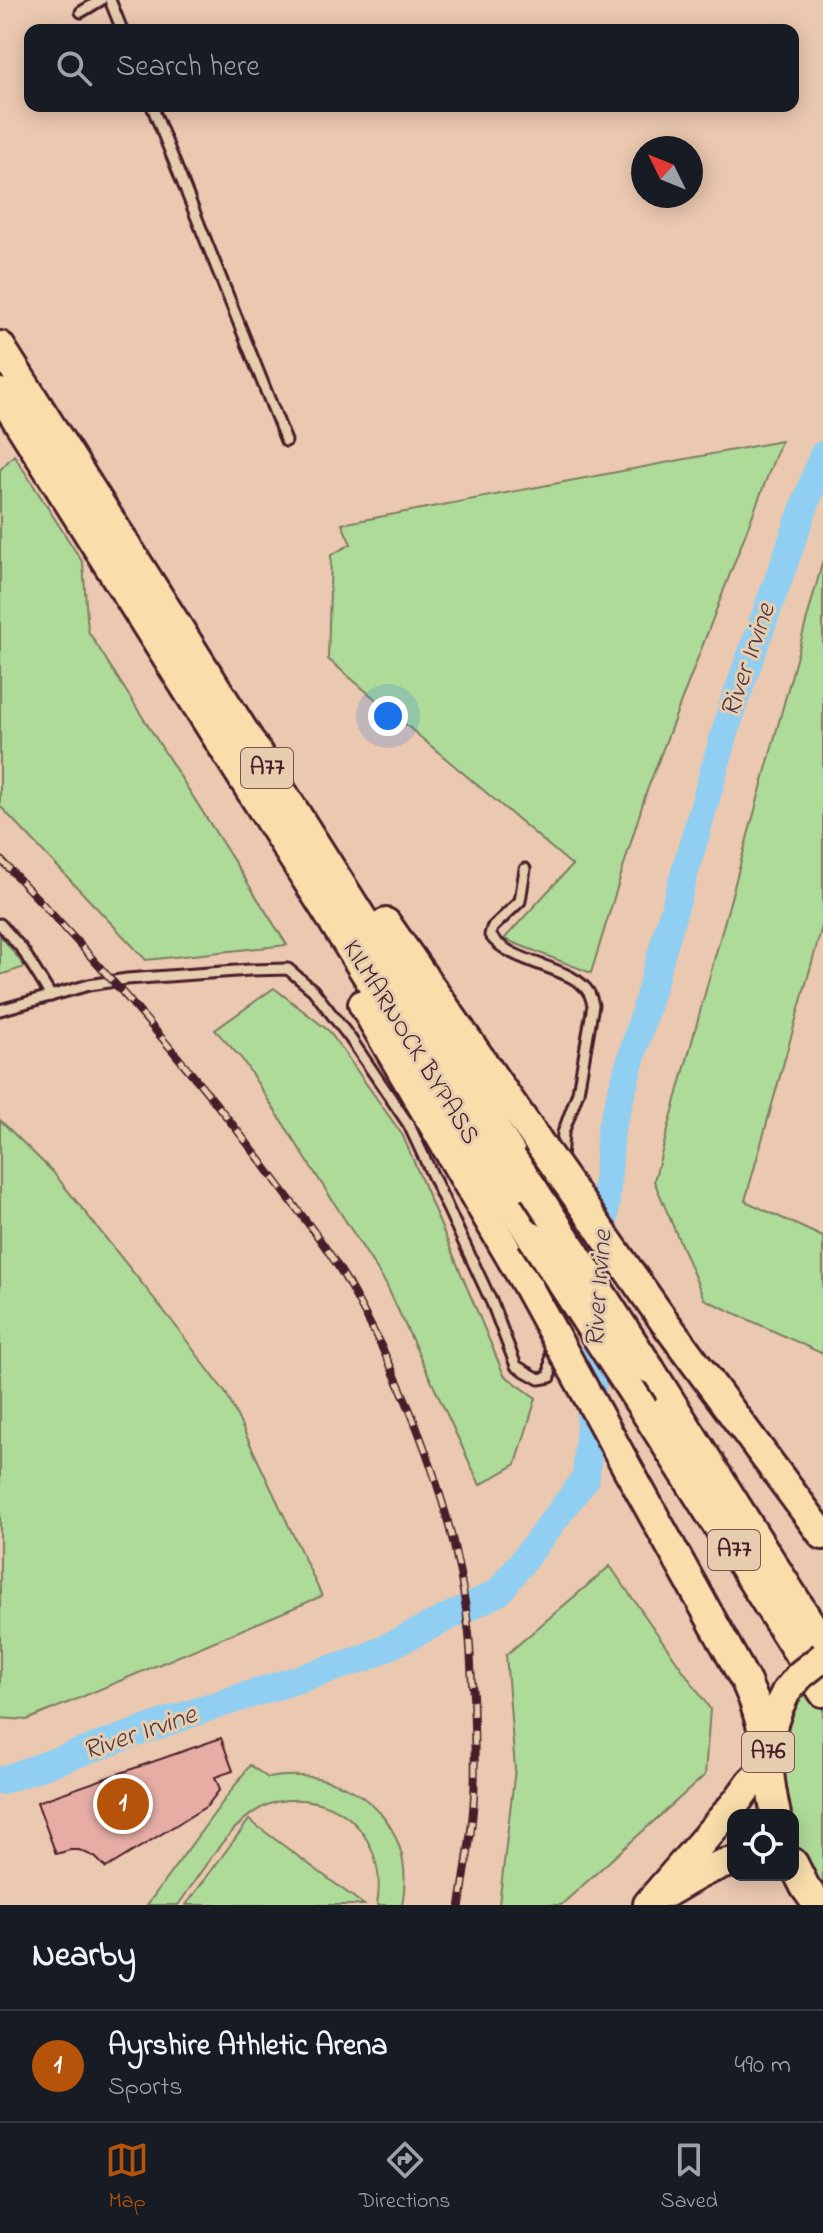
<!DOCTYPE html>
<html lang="en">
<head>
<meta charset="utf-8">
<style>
	body { margin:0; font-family:"Indie Flower",sans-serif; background:#242831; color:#f1f3f6 }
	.controls { position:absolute; right:24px; bottom:24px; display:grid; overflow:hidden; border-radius:16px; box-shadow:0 4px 20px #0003 }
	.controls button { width:72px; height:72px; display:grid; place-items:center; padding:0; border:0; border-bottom:2px solid #363941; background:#171b24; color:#f1f3f6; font:40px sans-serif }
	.compass { position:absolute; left:631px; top:136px; width:72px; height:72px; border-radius:50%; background:#171b24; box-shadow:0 4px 20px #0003; rotate:313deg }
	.you { position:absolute; left:388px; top:716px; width:28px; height:28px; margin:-20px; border:6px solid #fff; border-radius:50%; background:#1a73e8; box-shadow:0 0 0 12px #1a73e833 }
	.badge { display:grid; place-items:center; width:52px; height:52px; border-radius:50%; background:#b45309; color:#fff; font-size:26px; font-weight:700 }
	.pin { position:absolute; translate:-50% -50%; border:4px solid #fff; box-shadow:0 2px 8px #0006 }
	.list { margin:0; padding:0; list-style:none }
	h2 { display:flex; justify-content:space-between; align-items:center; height:104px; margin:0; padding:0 32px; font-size:34px }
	h2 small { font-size:26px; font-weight:400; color:#9ea1a6 }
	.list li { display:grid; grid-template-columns:52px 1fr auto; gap:24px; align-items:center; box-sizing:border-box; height:112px; padding:0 32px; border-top:2px solid #363941 }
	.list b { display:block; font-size:30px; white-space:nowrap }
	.list p { margin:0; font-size:26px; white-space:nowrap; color:#9ea1a6 }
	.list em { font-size:26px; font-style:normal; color:#9ea1a6 }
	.icon { flex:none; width:44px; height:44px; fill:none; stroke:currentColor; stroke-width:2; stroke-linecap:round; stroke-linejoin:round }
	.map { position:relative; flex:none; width:823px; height:1905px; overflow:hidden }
	.search { position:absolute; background:#171b24; box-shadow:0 4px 20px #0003; left:24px; right:24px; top:24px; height:88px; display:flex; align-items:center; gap:20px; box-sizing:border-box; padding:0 28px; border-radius:16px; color:#9ea1a6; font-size:30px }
	.sheet { height:216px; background:#171b24 }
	nav { display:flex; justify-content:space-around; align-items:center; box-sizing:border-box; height:112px; border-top:2px solid #363941; background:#171b24; font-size:22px; color:#9ea1a6 }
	nav a { display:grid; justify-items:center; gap:4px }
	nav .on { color:#b45309 }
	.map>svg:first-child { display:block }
</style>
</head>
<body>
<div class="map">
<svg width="823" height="1905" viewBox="0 0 823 1905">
	<rect width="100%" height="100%" fill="#ebc8b0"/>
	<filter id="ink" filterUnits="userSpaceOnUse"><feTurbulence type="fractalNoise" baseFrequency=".0125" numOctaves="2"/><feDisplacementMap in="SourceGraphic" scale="16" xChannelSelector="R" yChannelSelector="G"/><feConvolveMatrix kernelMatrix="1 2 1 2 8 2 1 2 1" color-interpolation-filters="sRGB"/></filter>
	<g filter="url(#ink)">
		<!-- green -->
		<g fill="#afdb99" stroke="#7c7d62" stroke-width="2">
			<path d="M781 441 646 793 591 973 504 939 572 865 328 659 331 555 351 544 342 524Z"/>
			<path d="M14 455 83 563 88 631 287 945 146 960 0 806V470Z"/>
			<path d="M823 560V923L745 1201 823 1237V1354L704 1299 654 1181Z"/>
			<path d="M0 935 25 967 0 975Z"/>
			<path d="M274 988 329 1031 403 1136 504 1375 536 1398 516 1464 480 1485 386 1284 242 1059 215 1030Z"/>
			<path d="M0 1120 52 1171 172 1321 227 1395 322 1596 27 1720 0 1718Z"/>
			<path d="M610 1566 710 1709 705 1775 561 1905H499L515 1769 506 1655Z"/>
			<path d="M806 1684 823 1709V1887L800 1853 793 1835V1815H786L780 1802 782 1726Z"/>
			<path d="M250 1765 268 1778C349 1764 419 1820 402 1905H377C386 1853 358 1805 302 1800 288 1799 273 1801 261 1808 228 1825 200 1875 178 1905H147Z"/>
			<path d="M249 1820 364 1905H186Z"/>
		</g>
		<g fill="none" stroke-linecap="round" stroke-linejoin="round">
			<!-- river -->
			<path stroke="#90cff1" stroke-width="28" d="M0 1781 201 1710 365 1658 499 1592 586 1478 611 1129 732 708 823 455"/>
		</g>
		<!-- building -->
		<path fill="#e7ada5" stroke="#4a1f2b" stroke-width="2" d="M221 1738 233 1771 215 1777 220 1789 207 1806 106 1868 95 1857 79 1850H70L56 1854 37 1802Z"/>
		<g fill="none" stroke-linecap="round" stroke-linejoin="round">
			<defs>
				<g id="service">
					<path d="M110 0 122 30"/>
					<path d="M81 12 101 0"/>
					<path d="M152 106 286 441"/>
					<path d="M525 869 520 901 492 928 490 935C511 965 574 966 589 993 591 997 592 1001 593 1005L578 1092 563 1133 561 1160"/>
					<path d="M0 924 22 949 51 996"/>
					<path d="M0 1010 89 985 127 979 250 970 288 969 313 990 350 1038 409 1125 492 1303 516 1366 539 1379 550 1377 551 1347"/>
				</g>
				<g id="primary">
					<path d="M668 1892C689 1880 709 1866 733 1862"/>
					<path d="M648 1904 738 1800 751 1782 767 1766"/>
				</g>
				<g id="trunk">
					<path d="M0 346 534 1190"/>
					<path d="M0 393 532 1237"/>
					<path d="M386 923 537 1140"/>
					<path d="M363 1004 528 1287"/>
					<path d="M664 1321 823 1535"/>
					<path d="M650 1369 823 1644"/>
					<path d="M643 1408 823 1692"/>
					<path d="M629 1471 746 1682 754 1701 768 1747"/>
					<path d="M776 1815C766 1767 762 1737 786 1692"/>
					<path d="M793 1863 805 1887 818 1905"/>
				</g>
			</defs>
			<!-- service casing -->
			<use href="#service" stroke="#4a1f2b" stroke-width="15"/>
			<!-- primary casing -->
			<use href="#primary" stroke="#4a1f2b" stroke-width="34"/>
			<!-- trunk casing -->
			<use href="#trunk" stroke="#4a1f2b" stroke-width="34"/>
			<!-- service -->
			<use href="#service" stroke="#e5cdae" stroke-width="9"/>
			<!-- primary -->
			<use href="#primary" stroke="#f9deab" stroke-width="28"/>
			<!-- trunk -->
			<use href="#trunk" stroke="#f9deab" stroke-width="28"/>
			<defs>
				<path id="rail" d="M0 859C93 956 182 1057 264 1165 292 1204 324 1241 348 1283 407 1388 457 1513 469 1634 471 1654 471 1675 473 1695 474 1729 476 1763 474 1797 472 1833 466 1869 460 1905"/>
			</defs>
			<!-- rail casing -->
			<use href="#rail" stroke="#4a1f2b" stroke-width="8"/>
			<!-- rail -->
			<use href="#rail" stroke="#e5cdae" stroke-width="5" stroke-dasharray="15" stroke-linecap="butt"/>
			<defs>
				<g id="trunk-bridge">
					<path d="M537 1140 664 1321"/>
					<path d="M534 1190 650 1369"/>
					<path d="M532 1237 643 1408"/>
					<path d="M528 1287 629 1471"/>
					<path d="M786 1692 800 1675 823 1657"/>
				</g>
			</defs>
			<!-- trunk-bridge casing -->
			<use href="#trunk-bridge" stroke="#4a1f2b" stroke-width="34" stroke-linecap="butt"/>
			<!-- trunk-bridge -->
			<use href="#trunk-bridge" stroke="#f9deab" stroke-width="28"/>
		</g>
	</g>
	<g text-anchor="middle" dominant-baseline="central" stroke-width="6" stroke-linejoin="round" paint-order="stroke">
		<!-- shield labels -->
		<g fill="#e5cdae" stroke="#785352" stroke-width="2">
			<rect x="241" y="748" width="52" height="40" rx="6"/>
			<rect x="708" y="1530" width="52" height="40" rx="6"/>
			<rect x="742" y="1732" width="52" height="40" rx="6"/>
		</g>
		<g font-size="24" font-weight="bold" fill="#4a1f2b">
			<text x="267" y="768">A77</text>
			<text x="734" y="1550">A77</text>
			<text x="768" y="1752">A76</text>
		</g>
		<!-- street labels -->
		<g font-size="26" fill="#4a1f2b" stroke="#e5cdae">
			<text transform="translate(410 1043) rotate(58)">KILMARNOCK BYPASS</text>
		</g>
		<!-- water labels -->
		<g font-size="28" font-style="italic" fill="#543949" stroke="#e5cdae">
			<text transform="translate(749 661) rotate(-71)">River Irvine</text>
			<text transform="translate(600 1289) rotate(-86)">River Irvine</text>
			<text transform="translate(140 1734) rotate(-19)">River Irvine</text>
		</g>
	</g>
</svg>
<div class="controls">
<button><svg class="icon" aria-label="locate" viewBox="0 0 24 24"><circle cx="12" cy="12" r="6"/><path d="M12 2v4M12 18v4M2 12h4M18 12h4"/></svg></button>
</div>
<svg class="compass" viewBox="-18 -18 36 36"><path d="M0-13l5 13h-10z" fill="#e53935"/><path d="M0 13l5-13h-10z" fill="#9ea1a6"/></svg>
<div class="you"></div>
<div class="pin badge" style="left:123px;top:1804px">1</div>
<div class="search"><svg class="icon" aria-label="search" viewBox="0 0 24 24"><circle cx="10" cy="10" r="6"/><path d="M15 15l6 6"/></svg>Search here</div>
</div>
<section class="sheet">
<h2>Nearby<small></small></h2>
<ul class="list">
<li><span class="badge">1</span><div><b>Ayrshire Athletic Arena</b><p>Sports</p></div><em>490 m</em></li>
</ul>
</section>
<nav>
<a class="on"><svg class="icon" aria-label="map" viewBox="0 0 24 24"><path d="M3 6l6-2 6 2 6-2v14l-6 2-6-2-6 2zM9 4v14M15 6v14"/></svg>Map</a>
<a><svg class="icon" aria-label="directions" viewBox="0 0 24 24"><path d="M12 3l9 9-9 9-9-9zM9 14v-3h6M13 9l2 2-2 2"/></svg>Directions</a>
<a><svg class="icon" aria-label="saved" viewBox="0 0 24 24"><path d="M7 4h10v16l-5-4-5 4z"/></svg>Saved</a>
</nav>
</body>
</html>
